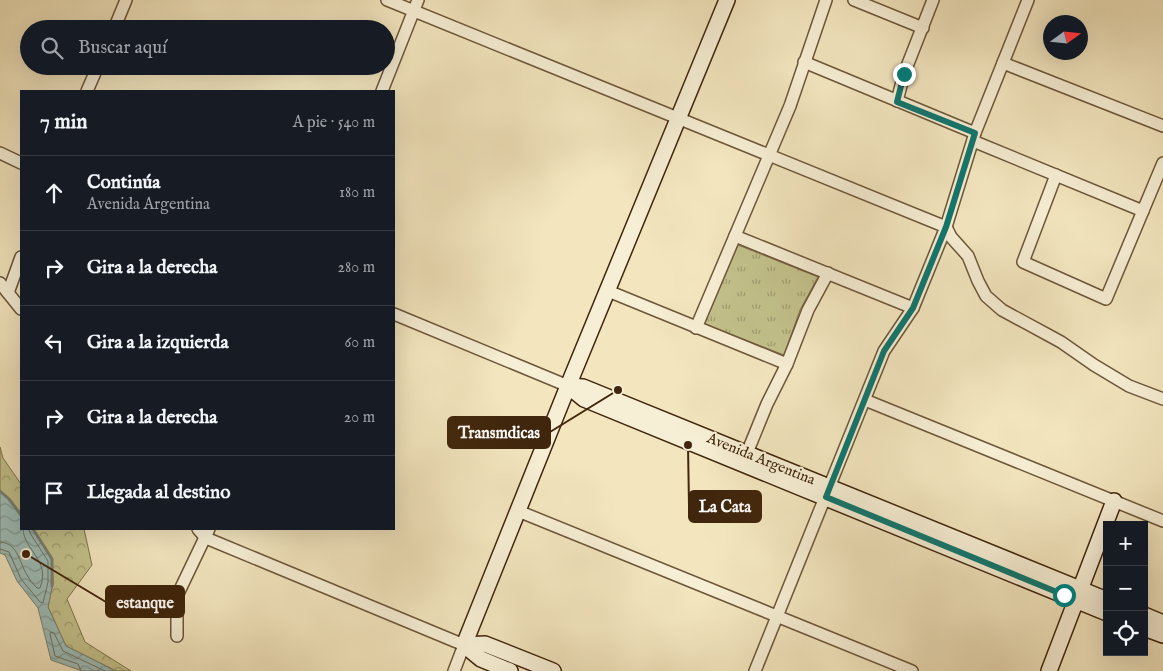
<!DOCTYPE html>
<html lang="es">
<head>
<meta charset="utf-8">
<style>
	body { margin:0; font-family:"IM FELL English",serif; background:#20242c; color:#f1f3f6 }
	.controls { position:absolute; right:15px; bottom:15px; display:grid; overflow:hidden; border-radius:0px; box-shadow:0 5px 20px #0002 }
	.controls button { width:45px; height:45px; display:grid; place-items:center; padding:0; border:0; border-bottom:1px solid #363941; background:#171b24; color:#f1f3f6; font:25px sans-serif }
	.compass { position:absolute; left:1043px; top:15px; width:45px; height:45px; border-radius:50%; background:#171b24; box-shadow:0 5px 20px #0002; rotate:75deg }
	.stop { position:absolute; width:15px; height:15px; margin:-11px; border:4px solid #0f766e; border-radius:50%; background:#fff }
	.stop.end { background:#0f766e; border-color:#fff; box-shadow:0 1px 5px #0008 }
	.list { margin:0; padding:0; list-style:none }
	h2 { display:flex; justify-content:space-between; align-items:center; height:65px; margin:0; padding:0 20px; font-size:21px }
	h2 small { font-size:16px; font-weight:400; color:#9ea1a6 }
	.list li { display:grid; grid-template-columns:32px 1fr auto; gap:15px; align-items:center; box-sizing:border-box; height:75px; padding:0 20px; border-top:1px solid #363941 }
	.list b { display:block; font-size:19px; white-space:nowrap }
	.list p { margin:0; font-size:16px; white-space:nowrap; color:#9ea1a6 }
	.list em { font-size:16px; font-style:normal; color:#9ea1a6 }
	.icon { flex:none; width:28px; height:28px; fill:none; stroke:currentColor; stroke-width:2; stroke-linecap:round; stroke-linejoin:round }
	.map { position:relative; flex:none; width:1163px; height:671px; overflow:hidden }
	.search { position:absolute; background:#171b24; box-shadow:0 5px 20px #0002; left:20px; top:20px; width:375px; height:55px; display:flex; align-items:center; gap:12px; box-sizing:border-box; padding:0 18px; border-radius:28px; color:#9ea1a6; font-size:19px }
	.panel { position:absolute; background:#171b24; box-shadow:0 5px 20px #0002; left:20px; top:90px; width:375px; height:440px; border-radius:0px }
	.map>svg:first-child { display:block }
</style>
</head>
<body>
<div class="map">
<svg width="1163" height="671" viewBox="0 0 1163 671">
	<defs>
		<pattern id="forest-crowns" width="20" height="18" patternUnits="userSpaceOnUse" patternTransform="scale(1.25)"><rect width="20" height="18" fill="#c3c28c"/><path d="M2 6a3 3 0 1 1 6 0M12 15a3 3 0 1 1 6 0" fill="none" stroke="#a09d71"/></pattern>
		<pattern id="park-tufts" width="24" height="20" patternUnits="userSpaceOnUse" patternTransform="scale(1.25)"><rect width="24" height="20" fill="#c3c28c"/><path d="M3 7l-1-3M5 7V3M7 7l1-3M15 17l-1-3M17 17v-4M19 17l1-3" fill="none" stroke="#a09d71"/></pattern>
		<pattern id="water-waves" width="16" height="10" patternUnits="userSpaceOnUse" patternTransform="scale(1.25)"><rect width="16" height="10" fill="#9dbeb9"/><path d="M0 5q4-4 8 0t8 0" fill="none" stroke="#819a95"/></pattern>
	</defs>
	<rect width="100%" height="100%" fill="#f3e6bf"/>
	<filter id="stains"><feTurbulence type="fractalNoise" baseFrequency=".004" numOctaves="4"/><feColorMatrix values="0 0 0 0 .2 0 0 0 0 .09 0 0 0 0 .02 0 0 0 .5 -.17"/></filter>
	<radialGradient id="worn" r=".72"><stop offset=".6" stop-color="#630" stop-opacity="0"/><stop offset="1" stop-color="#630" stop-opacity=".3"/></radialGradient>
	<!-- forest -->
	<g fill="url(#forest-crowns)" stroke="#82744c">
		<path d="M0 447 3 458 21 484V515L9 499 0 491Z"/>
		<path d="M33 529H84L92 565 67 599 85 642 131 671H116L66 646 48 607 53 583 52 559Z"/>
	</g>
	<!-- park -->
	<path fill="url(#park-tufts)" stroke="#82744c" d="M738 245 818 277 800 310 784 355 704 324Z"/>
	<!-- water -->
	<path fill="url(#water-waves)" stroke="#788174" d="M0 491 9 499 21 515V529H33L52 559 53 583 48 607 66 646 116 671H82L51 660 38 608 17 581 5 555 0 553Z"/>
	<g fill="none" stroke-linecap="round" stroke-linejoin="round">
		<!-- shore -->
		<g stroke="#6e7262" stroke-width="1">
			<path d="M0 542C18 543 19 562 27 575 29 579 33 584 37 588H40C51 560 24 551 23 529"/>
			<path d="M0 549 9 552 21 579 40 602 43 603 48 582V561L30 533 29 529"/>
			<path d="M81 671 78 664 55 656 50 634 51 632 54 633 63 651 105 671"/>
		</g>
		<!-- stream -->
		<g stroke="#788174" stroke-width="3">
			<path d="M0 491 9 499 21 515"/>
			<path d="M33 529 52 559V586"/>
		</g>
		<defs>
			<g id="street">
				<path d="M387 0 946 227 951 237 968 256 978 281 986 296 1002 310 1061 342 1094 365 1129 386 1163 399"/>
				<path d="M854 0 923 28"/>
				<path d="M114 29 126 0"/>
				<path d="M804 62 975 133"/>
				<path d="M1003 63 1163 126"/>
				<path d="M87 91 98 66"/>
				<path d="M382 91 418 0"/>
				<path d="M897 101 904 74 933 0"/>
				<path d="M973 141 1143 211"/>
				<path d="M0 153 21 163"/>
				<path d="M1056 175 1023 262 1106 299 1163 163"/>
				<path d="M735 236 913 308"/>
				<path d="M0 283 21 309"/>
				<path d="M608 291 787 364"/>
				<path d="M8 293 21 257"/>
				<path d="M394 314 568 386"/>
				<path d="M696 328 790 106 826 0"/>
				<path d="M865 400 1163 521"/>
				<path d="M747 453 767 404 787 364 808 310 828 273"/>
				<path d="M518 511 912 671"/>
				<path d="M198 529 206 538 464 645 454 671"/>
				<path d="M177 636V596L209 529"/>
				<path d="M755 671 884 351 913 308 946 227 975 133 1028 0"/>
			</g>
			<g id="secondary">
				<path d="M568 386 584 399 1107 613"/>
				<path d="M568 386 583 387 588 389 1107 600"/>
				<path d="M1144 615 1163 623"/>
				<path d="M1144 628 1163 635"/>
				<path d="M464 645 568 386 727 0"/>
				<path d="M464 645 485 644 553 671"/>
				<path d="M464 645 481 659 510 671"/>
				<path d="M1049 671 1114 501"/>
			</g>
		</defs>
		<!-- street casing -->
		<use href="#street" stroke="#6d5639" stroke-width="14"/>
		<!-- secondary casing -->
		<use href="#secondary" stroke="#40260c" stroke-width="18"/>
		<!-- street -->
		<use href="#street" stroke="#f7efd5" stroke-width="11"/>
		<!-- secondary -->
		<use href="#secondary" stroke="#f7efd5" stroke-width="15"/>
	</g>
	<g fill="none" stroke-linecap="round" stroke-linejoin="round">
		<!-- route -->
		<path stroke="#0f766e" stroke-width="6" d="M904 74 897 102 975 133 946 227 913 308 884 351 826 497 1064 595"/>
	</g>
	<g text-anchor="middle" dominant-baseline="central" stroke-width="4.5" stroke-linejoin="round" paint-order="stroke">
		<!-- street labels -->
		<g font-size="15" fill="#40260c" stroke="#f7efd5">
			<text transform="translate(761 459) rotate(22)">Avenida Argentina</text>
		</g>
	</g>
	<!-- callouts -->
	<path fill="none" stroke="#40260c" stroke-width="2" d="M618 390L550 432M688 445L689 506M26 554L106 602"/>
	<g fill="#40260c" stroke="#f7efd5" stroke-width="2">
		<circle cx="618" cy="390" r="5"/>
		<circle cx="688" cy="445" r="5"/>
		<circle cx="26" cy="554" r="5"/>
	</g>
	<g fill="#40260c" stroke="#40260c" stroke-width="2">
		<rect x="448" y="417" width="102" height="31" rx="5"/>
		<rect x="689" y="491" width="72" height="31" rx="5"/>
		<rect x="106" y="586" width="78" height="31" rx="5"/>
	</g>
	<g font-size="16" text-anchor="middle" font-weight="bold" fill="#fff">
		<text x="499" y="438">Transmdicas</text>
		<text x="725" y="512">La Cata</text>
		<text x="145" y="608">estanque</text>
	</g>
	<rect width="100%" height="100%" filter="url(#stains)"/>
	<rect width="100%" height="100%" fill="url(#worn)"/>
</svg>
<div class="controls">
<button>+</button>
<button>−</button>
<button><svg class="icon" aria-label="locate" viewBox="0 0 24 24"><circle cx="12" cy="12" r="6"/><path d="M12 2v4M12 18v4M2 12h4M18 12h4"/></svg></button>
</div>
<svg class="compass" viewBox="-18 -18 36 36"><path d="M0-13l5 13h-10z" fill="#e53935"/><path d="M0 13l5-13h-10z" fill="#9ea1a6"/></svg>
<div class="stop" style="left:1064px;top:595px"></div>
<div class="stop end" style="left:904px;top:74px"></div>
<div class="search"><svg class="icon" aria-label="search" viewBox="0 0 24 24"><circle cx="10" cy="10" r="6"/><path d="M15 15l6 6"/></svg>Buscar aquí</div>
<section class="panel">
<h2>7 min<small>A pie · 540 m</small></h2>
<ul class="list">
<li><svg class="icon" aria-label="ahead" viewBox="0 0 24 24"><path d="M12 20V5M6 11l6-6 6 6"/></svg><div><b>Continúa</b><p>Avenida Argentina</p></div><em>180 m</em></li>
<li><svg class="icon" aria-label="right" viewBox="0 0 24 24"><path d="M7 20v-9h11M14 6l5 5-5 5"/></svg><div><b>Gira a la derecha</b></div><em>280 m</em></li>
<li><svg class="icon" aria-label="left" viewBox="0 0 24 24"><path d="M17 20v-9H6M10 6l-5 5 5 5"/></svg><div><b>Gira a la izquierda</b></div><em>60 m</em></li>
<li><svg class="icon" aria-label="right" viewBox="0 0 24 24"><path d="M7 20v-9h11M14 6l5 5-5 5"/></svg><div><b>Gira a la derecha</b></div><em>20 m</em></li>
<li><svg class="icon" aria-label="arrive" viewBox="0 0 24 24"><path d="M6 21V4h12l-3 4 3 4H6"/></svg><div><b>Llegada al destino</b></div></li>
</ul>
</section>
</div>
</body>
</html>
